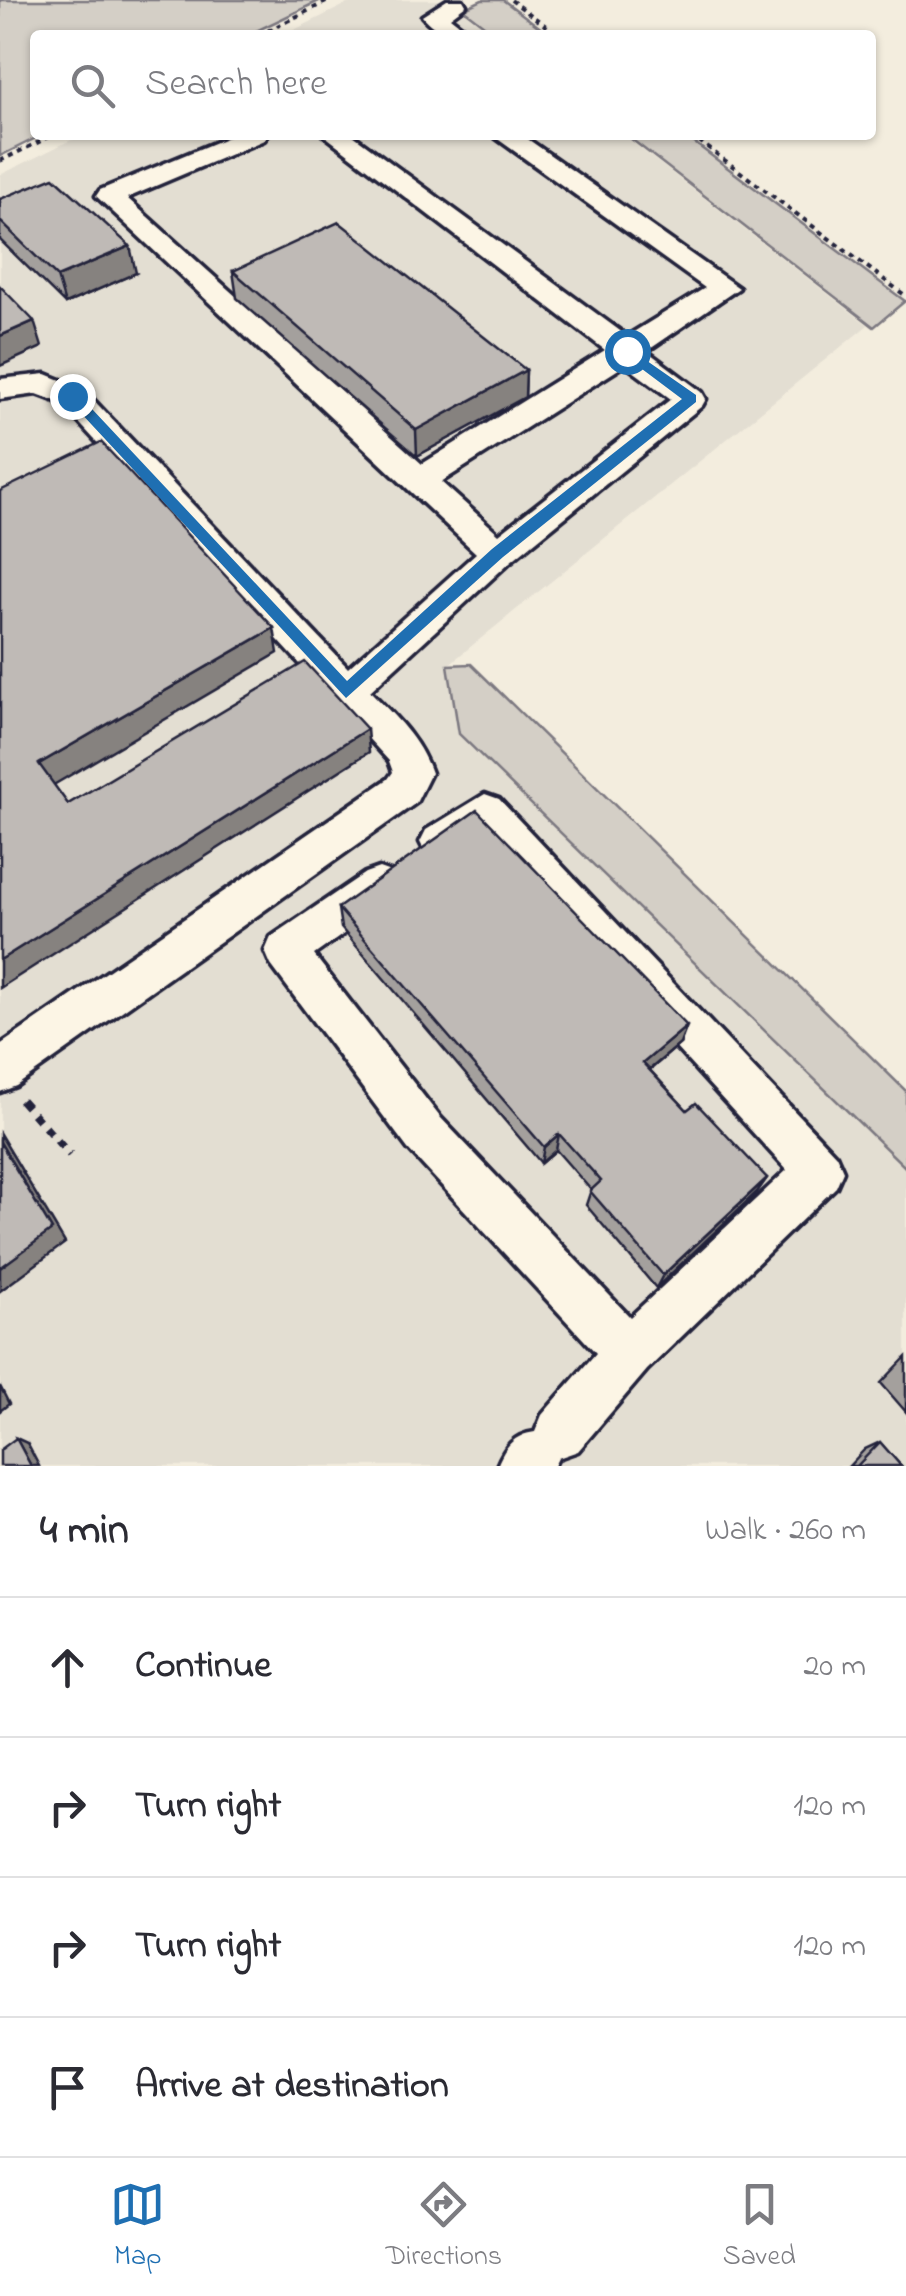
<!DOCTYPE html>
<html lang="en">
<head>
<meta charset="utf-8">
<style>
	body { margin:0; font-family:"Indie Flower",sans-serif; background:#f7f7f7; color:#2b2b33 }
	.stop { position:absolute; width:30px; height:30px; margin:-22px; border:8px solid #1f6fb2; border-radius:50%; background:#fff }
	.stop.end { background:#1f6fb2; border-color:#fff; box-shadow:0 2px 10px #0008 }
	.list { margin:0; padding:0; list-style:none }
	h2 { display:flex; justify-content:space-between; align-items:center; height:130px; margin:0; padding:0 40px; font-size:42px }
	h2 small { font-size:32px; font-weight:400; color:#7c7c81 }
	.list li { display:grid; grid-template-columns:65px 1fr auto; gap:30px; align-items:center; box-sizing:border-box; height:140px; padding:0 40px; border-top:2px solid #e1e1e2 }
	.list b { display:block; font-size:38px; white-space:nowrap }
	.list em { font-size:32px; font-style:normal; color:#7c7c81 }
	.icon { flex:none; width:55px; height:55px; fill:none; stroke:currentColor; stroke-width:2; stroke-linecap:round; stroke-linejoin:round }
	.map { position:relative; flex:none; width:906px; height:1466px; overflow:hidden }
	.search { position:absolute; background:#fff; box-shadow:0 2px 8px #0004; left:30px; right:30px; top:30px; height:110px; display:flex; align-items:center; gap:25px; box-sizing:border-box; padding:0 35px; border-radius:10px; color:#7c7c81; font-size:38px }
	.sheet { height:690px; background:#fff }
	nav { display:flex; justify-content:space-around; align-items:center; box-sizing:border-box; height:140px; border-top:2px solid #e1e1e2; background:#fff; font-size:28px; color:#7c7c81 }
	nav a { display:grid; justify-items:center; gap:5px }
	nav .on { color:#1f6fb2 }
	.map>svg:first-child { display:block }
</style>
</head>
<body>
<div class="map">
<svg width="906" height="1466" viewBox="0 0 906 1466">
	<rect width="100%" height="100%" fill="#f3edde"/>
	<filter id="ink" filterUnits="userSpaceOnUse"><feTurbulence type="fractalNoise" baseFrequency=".01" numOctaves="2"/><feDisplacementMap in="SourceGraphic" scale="20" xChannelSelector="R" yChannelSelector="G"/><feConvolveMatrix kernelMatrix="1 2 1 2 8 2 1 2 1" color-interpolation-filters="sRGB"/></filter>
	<g filter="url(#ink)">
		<!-- built -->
		<g fill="#e3ded2">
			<path d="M355 0H449L494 35H284Z"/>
			<path d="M81 135H623L868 325 448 665 459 734 906 1168V1466H0V175Z"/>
		</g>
		<!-- green -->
		<g fill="#d4cfc6" stroke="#7b7880" stroke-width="2.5">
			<path d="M0 0H321L248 35H35V135H42L0 156Z"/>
			<path d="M482 0H503L550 35H497L463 9Z"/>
			<path d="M626 135H684L905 301 874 327Z"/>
			<path d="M471 664 906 1091V1168L459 734 448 665Z"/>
		</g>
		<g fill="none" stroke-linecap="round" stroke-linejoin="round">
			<defs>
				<g id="minor">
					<path d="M447 0H463L466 5 450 17 473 35C451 35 437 34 422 16Z"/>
					<path d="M233 135H268L264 140 127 198 422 464 605 350 324 135H353L627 336 705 288 492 135H522L739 288 647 351 702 392 706 399 702 406 510 562 370 691C395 717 419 738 431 773L416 803 16 1086 0 1092V1045L388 779 393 772 389 761 61 403 37 394 0 399V379L46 374 83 389 348 668 476 553 96 196 100 190ZM625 365 671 399 499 534 441 482Z"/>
					<path d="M485 794 499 799 836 1155 843 1171 836 1187 647 1370 578 1451 558 1458 554 1466H497C505 1447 513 1435 535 1432L542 1415 596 1353 408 1149 271 965 265 951 271 937 365 873 379 868 393 873 399 886 393 899 314 955 440 1117 630 1317 787 1170 482 835 440 859 426 854 420 842 426 830Z"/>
				</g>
			</defs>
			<!-- minor casing -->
			<use href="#minor" stroke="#22223b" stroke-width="7"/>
			<!-- path-far1 -->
			<g stroke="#22223b" stroke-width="4" stroke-dasharray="5 5" stroke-linecap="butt">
				<path d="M511 0 558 35"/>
				<path d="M259 35 330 0"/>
				<path d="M691 135 906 296"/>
				<path d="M0 161 53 135"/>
			</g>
			<!-- path -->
			<path stroke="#22223b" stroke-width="8" stroke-dasharray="9 9" stroke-linecap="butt" d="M21 1100 70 1155"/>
			<!-- minor -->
			<use href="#minor" fill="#fcf5e5" fill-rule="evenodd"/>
		</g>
		<!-- wall -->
		<g fill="#a4a09d" stroke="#22223b" stroke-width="2.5">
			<path d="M0 199 136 273 65 304 0 240Z"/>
			<path d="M233 271 526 370 525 397 417 456 237 298Z"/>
			<path d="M338 908 680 1044 650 1070 687 1110 767 1178 757 1192 656 1288 586 1205 591 1190 556 1150 541 1163 341 928Z"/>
			<path d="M906 1357V1412L881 1383Z"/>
			<path d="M880 1442 901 1466H849L865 1449Z"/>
		</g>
		<!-- shaded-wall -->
		<g fill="#86827f" stroke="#22223b" stroke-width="2.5">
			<path d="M130 246 136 273 65 304 57 277Z"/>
			<path d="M34 321 42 347 0 366V336Z"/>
			<path d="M526 370 525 397 417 456 416 430Z"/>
			<path d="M274 628 278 653 50 787 39 764Z"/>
			<path d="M367 729 369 752 0 988V960Z"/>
			<path d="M687 1026 680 1044 637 1080 643 1063Z"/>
			<path d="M0 1134 65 1243 0 1291Z"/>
			<path d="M559 1134 556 1150 541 1163 544 1147Z"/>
			<path d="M767 1178 757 1192 656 1288 663 1275Z"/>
			<path d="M0 1386 9 1404 0 1411Z"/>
			<path d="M16 1438 27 1443 39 1466H31Z"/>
		</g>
		<!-- building -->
		<g fill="#bfbab6" stroke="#22223b" stroke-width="2.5">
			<path d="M54 177 130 246 57 277 0 221V199Z"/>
			<path d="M339 222 526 370 416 430 233 271Z"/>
			<path d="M0 286 34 321 0 336Z"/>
			<path d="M101 442 274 628 39 764 68 804 305 662 367 729 0 960V491Z"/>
			<path d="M477 810 687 1026 643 1063 687 1110 696 1103 767 1178 663 1275 590 1191 601 1181 559 1134 544 1147 338 908Z"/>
			<path d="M0 1142 52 1230 0 1268Z"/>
			<path d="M16 1438 31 1466H0V1450Z"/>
			<path d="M880 1442 901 1466H857Z"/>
		</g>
	</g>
	<!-- route -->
	<path fill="#1f6fb2" d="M627 347 696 395V402L503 557 346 698 65 396 77 393 347 681 492 549 682 399 622 354V348Z"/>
</svg>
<div class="stop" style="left:627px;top:351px"></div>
<div class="stop end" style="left:72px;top:396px"></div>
<div class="search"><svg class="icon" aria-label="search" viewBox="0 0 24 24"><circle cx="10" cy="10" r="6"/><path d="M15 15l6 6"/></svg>Search here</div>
</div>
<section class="sheet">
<h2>4 min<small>Walk · 260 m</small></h2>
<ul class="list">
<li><svg class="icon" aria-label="ahead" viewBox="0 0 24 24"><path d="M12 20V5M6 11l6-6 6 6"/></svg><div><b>Continue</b></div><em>20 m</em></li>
<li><svg class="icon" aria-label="right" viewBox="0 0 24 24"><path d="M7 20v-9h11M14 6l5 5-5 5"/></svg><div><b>Turn right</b></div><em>120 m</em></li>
<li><svg class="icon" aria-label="right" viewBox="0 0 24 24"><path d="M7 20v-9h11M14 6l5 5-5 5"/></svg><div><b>Turn right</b></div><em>120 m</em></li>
<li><svg class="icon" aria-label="arrive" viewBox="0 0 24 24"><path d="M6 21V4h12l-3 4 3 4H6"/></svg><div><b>Arrive at destination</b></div></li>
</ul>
</section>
<nav>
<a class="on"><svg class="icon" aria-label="map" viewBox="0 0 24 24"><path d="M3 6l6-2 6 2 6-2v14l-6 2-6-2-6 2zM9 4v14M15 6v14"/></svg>Map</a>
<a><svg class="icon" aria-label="directions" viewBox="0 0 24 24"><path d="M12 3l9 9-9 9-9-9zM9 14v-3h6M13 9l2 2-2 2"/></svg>Directions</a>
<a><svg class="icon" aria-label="saved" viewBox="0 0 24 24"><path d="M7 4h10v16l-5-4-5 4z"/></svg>Saved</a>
</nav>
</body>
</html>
